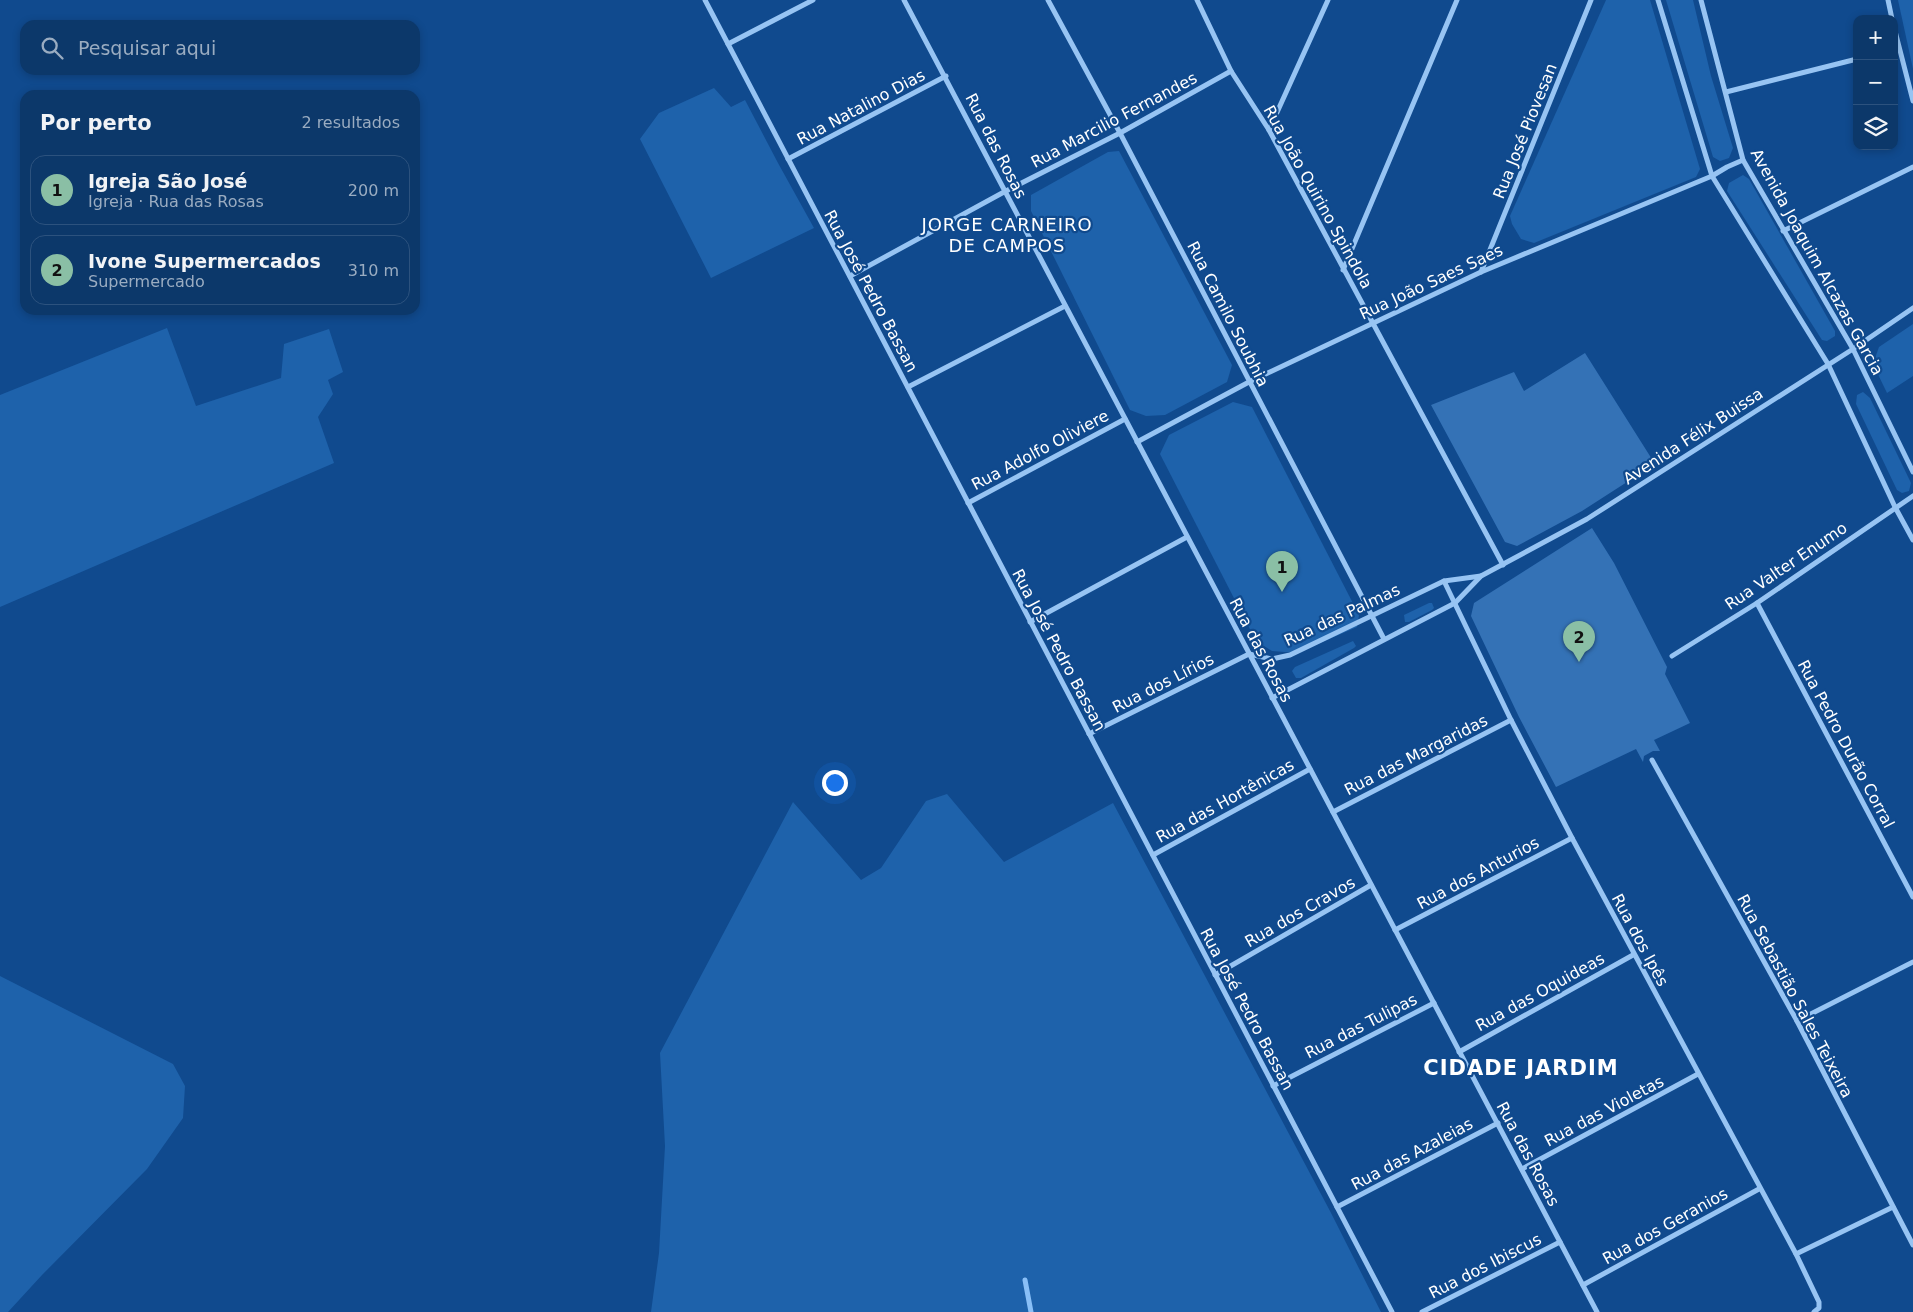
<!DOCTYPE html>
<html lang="pt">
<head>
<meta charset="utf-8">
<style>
	body { margin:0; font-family:"DejaVu Sans",sans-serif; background:#1a4372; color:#f1f3f6 }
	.controls { position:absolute; right:15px; top:15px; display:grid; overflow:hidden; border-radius:10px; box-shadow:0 2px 8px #0003 }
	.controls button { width:45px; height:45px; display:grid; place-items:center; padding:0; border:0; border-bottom:1px solid #2c527e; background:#0c386a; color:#f1f3f6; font:25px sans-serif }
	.you { position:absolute; left:834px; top:782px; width:18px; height:18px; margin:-12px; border:4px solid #fff; border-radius:50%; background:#1a73e8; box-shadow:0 0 0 8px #1a73e833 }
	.badge { display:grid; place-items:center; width:32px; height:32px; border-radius:50%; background:#8abfa5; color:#111; font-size:16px; font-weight:700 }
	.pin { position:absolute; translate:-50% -41px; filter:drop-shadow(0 1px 2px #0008) }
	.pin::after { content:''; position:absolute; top:26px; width:18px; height:15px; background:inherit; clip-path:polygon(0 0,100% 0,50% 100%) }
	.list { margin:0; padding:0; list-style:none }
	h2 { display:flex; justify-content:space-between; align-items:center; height:65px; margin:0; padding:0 20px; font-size:21px }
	h2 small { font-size:16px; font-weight:400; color:#9aacc1 }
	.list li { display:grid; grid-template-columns:32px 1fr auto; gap:15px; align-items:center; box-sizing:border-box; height:70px; margin:0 10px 10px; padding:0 10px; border:1px solid #2c527e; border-radius:15px }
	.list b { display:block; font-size:19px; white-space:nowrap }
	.list p { margin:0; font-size:16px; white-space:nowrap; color:#9aacc1 }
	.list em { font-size:16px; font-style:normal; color:#9aacc1 }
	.icon { flex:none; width:28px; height:28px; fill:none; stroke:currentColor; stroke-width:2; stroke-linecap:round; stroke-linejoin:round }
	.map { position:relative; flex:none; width:1913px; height:1312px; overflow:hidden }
	.search { position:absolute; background:#0c386a; box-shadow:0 2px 8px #0003; left:20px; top:20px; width:400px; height:55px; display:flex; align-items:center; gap:12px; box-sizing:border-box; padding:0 18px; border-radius:15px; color:#9aacc1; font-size:19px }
	.panel { position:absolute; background:#0c386a; box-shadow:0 2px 8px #0003; left:20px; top:90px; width:400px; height:225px; border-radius:15px }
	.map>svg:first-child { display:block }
</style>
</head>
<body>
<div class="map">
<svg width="1913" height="1312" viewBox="0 0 1913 1312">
	<rect width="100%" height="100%" fill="#104a8e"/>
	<!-- green -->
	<g fill="#1e62ab">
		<path d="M1606 0H1650L1700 169 1696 177 1534 243 1521 239 1512 224 1510 216Z"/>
		<path d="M1666 0H1693L1711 76 1733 148 1729 158 1720 161 1713 157Z"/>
		<path d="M1898 0H1913V69Z"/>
		<path d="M714 88 731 107 745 100 778 163 814 228 711 278 640 139 659 113Z"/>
		<path d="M1119 151 1232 365 1227 382 1165 415 1146 416 1130 410 1031 211V195L1108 152Z"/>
		<path d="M1743 175 1749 179 1835 331V336L1827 341 1822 340 1727 191 1729 183Z"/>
		<path d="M1913 324V376L1887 393 1873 364 1879 347Z"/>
		<path d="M167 328 196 406 281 378 284 344 329 329 343 372 328 380 333 394 318 417 334 463 0 607V395Z"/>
		<path d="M1863 392 1870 398 1911 483 1909 491 1902 493 1897 490 1856 404 1857 395Z"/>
		<path d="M1233 402 1252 407 1359 615 1357 627 1297 653 1272 651 1256 641 1160 454 1169 435Z"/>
		<path d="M1429 603H1432L1434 608 1432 610 1409 622H1405L1404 615Z"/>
		<path d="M1353 641 1356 646 1354 648 1301 678H1296L1292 671 1295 667Z"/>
		<path d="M947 794 1004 862 1113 803 1330 1211 1381 1312H651L659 1253 665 1146 660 1053 793 802 861 880 881 868 926 801Z"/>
		<path d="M0 976 173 1064 185 1086 183 1118 147 1169 42 1275 8 1312H0Z"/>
	</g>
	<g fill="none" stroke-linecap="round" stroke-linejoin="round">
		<!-- stream -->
		<path stroke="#89bff7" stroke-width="5" d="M1025 1280 1031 1312"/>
	</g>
	<!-- building -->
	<g fill="#3472b6">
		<path d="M1585 353 1655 464 1582 511 1517 546 1505 542 1431 405 1514 372 1524 391Z"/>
		<path d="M1592 528 1614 563 1667 667 1665 674 1690 723 1654 740 1660 751H1653L1644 756 1643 762 1636 749 1556 787 1519 717 1471 616 1474 603Z"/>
	</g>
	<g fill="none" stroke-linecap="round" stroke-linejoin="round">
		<!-- minor -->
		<g stroke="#97c4f3" stroke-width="5">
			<path d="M705 0 1392 1312"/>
			<path d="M904 0 1597 1312"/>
			<path d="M1048 0 1120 133 1384 639"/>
			<path d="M1197 0 1231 71 1269 130 1503 565"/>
			<path d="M1658 0 1712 176 1828 364 1895 507 1913 540"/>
			<path d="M1701 0 1743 160 1853 349 1913 472"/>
			<path d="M1888 0 1892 19"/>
			<path d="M1894 27 1913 101"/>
			<path d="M728 44 813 0"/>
			<path d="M1726 92 1857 59"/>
			<path d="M1269 130 1328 0"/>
			<path d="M788 159 946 76"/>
			<path d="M1783 231 1913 167"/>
			<path d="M1343 270 1457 0"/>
			<path d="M1481 272 1591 0"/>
			<path d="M850 276 1004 192 1120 133 1231 71"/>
			<path d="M908 387 1065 306"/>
			<path d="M1137 442 1249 382 1481 272 1712 176 1727 167 1743 160"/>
			<path d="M968 503 1125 419"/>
			<path d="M1444 581 1511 720 1572 838 1796 1254 1819 1302V1308L1814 1312"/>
			<path d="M1757 603 1913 897"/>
			<path d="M1030 622 1187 537"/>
			<path d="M1672 656 1757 603 1913 496"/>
			<path d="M1272 698 1455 603 1481 576 1587 519 1853 349 1913 308"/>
			<path d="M1089 734 1249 654 1272 659 1290 655 1444 581 1481 576"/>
			<path d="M1652 760 1797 1021 1913 1245"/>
			<path d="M1333 812 1511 720"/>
			<path d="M1153 855 1310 769"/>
			<path d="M1395 930 1572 838"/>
			<path d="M1215 975 1371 885"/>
			<path d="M1797 1021 1913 962"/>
			<path d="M1459 1052 1633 955"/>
			<path d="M1273 1086 1434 1003"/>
			<path d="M1522 1169 1698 1074"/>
			<path d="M1337 1207 1498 1123"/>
			<path d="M1796 1254 1893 1207"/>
			<path d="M1583 1285 1759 1189"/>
			<path d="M1422 1312 1560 1242"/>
		</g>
	</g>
	<g text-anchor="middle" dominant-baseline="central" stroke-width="4.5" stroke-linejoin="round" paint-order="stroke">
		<!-- street labels -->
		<g font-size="16" fill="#fff" stroke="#104a8e">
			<text transform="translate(861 107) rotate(-28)">Rua Natalino Dias</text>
			<text transform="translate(1114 120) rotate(-28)">Rua Marcilio Fernandes</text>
			<text transform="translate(1525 131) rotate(-68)">Rua José Piovesan</text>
			<text transform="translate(996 146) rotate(63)">Rua das Rosas</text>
			<text transform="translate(1318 197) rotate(61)">Rua João Quirino Spindola</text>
			<text transform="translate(1817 262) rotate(61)">Avenida Joaquim Alcazas Garcia</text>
			<text transform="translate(1431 282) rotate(-25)">Rua João Saes Saes</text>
			<text transform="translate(871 291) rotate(62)">Rua José Pedro Bassan</text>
			<text transform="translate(1228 314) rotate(63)">Rua Camilo Soubhia</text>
			<text transform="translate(1693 436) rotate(-33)">Avenida Félix Buissa</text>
			<text transform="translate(1040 450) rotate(-28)">Rua Adolfo Oliviere</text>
			<text transform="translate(1786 566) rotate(-34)">Rua Valter Enumo</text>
			<text transform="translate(1342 615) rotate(-25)">Rua das Palmas</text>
			<text transform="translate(1059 650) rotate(62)">Rua José Pedro Bassan</text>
			<text transform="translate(1261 650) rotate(62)">Rua das Rosas</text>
			<text transform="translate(1163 683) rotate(-27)">Rua dos Lírios</text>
			<text transform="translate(1846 744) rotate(62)">Rua Pedro Durão Corral</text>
			<text transform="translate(1416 755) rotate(-27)">Rua das Margaridas</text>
			<text transform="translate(1225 801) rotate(-29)">Rua das Hortênicas</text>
			<text transform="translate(1478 873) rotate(-28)">Rua dos Anturios</text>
			<text transform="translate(1300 912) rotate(-30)">Rua dos Cravos</text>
			<text transform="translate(1640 940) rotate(62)">Rua dos Ipês</text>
			<text transform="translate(1540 992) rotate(-29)">Rua das Oquideas</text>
			<text transform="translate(1795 996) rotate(62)">Rua Sebastião Sales Teixeira</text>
			<text transform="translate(1247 1009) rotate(62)">Rua José Pedro Bassan</text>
			<text transform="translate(1361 1026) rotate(-27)">Rua das Tulipas</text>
			<text transform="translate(1604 1111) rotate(-28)">Rua das Violetas</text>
			<text transform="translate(1412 1154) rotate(-28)">Rua das Azaleias</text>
			<text transform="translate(1528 1154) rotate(62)">Rua das Rosas</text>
			<text transform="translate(1665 1226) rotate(-29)">Rua dos Geranios</text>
			<text transform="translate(1485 1266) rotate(-27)">Rua dos Ibiscus</text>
		</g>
		<!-- neighbourhood labels -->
		<g font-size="18" letter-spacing="1" fill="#fff" stroke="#104a8e">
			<text x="1007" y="224">JORGE CARNEIRO<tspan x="1007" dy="21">DE CAMPOS</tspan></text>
		</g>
		<!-- district labels -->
		<g font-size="21" font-weight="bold" letter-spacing="1" fill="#fff" stroke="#104a8e">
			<text x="1521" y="1068">CIDADE JARDIM</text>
		</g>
	</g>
</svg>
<div class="controls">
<button>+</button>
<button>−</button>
<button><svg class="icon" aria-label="layers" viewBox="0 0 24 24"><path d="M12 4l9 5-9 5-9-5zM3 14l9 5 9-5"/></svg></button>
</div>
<div class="you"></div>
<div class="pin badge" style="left:1282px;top:592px">1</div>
<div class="pin badge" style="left:1579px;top:662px">2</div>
<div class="search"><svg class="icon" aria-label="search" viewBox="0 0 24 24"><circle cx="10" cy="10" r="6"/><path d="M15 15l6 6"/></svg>Pesquisar aqui</div>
<section class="panel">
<h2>Por perto<small>2 resultados</small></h2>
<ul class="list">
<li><span class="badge">1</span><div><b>Igreja São José</b><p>Igreja · Rua das Rosas</p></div><em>200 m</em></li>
<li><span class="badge">2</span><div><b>Ivone Supermercados</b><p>Supermercado</p></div><em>310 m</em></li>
</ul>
</section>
</div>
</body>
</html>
